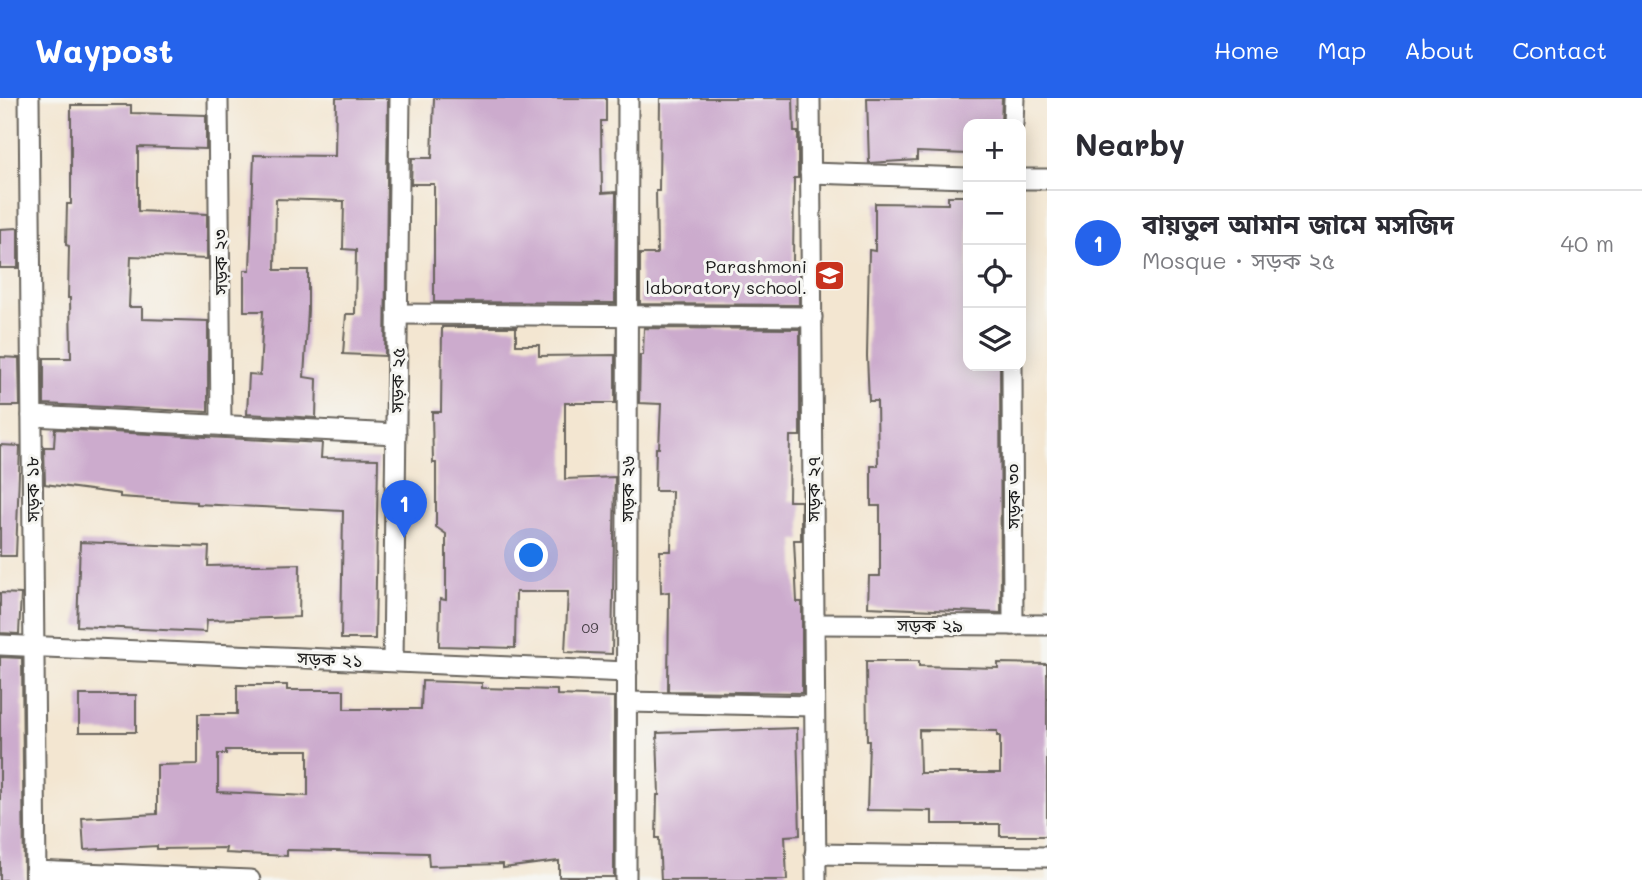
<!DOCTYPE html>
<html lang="en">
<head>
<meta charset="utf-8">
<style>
	body { margin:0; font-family:Mali,"Noto Sans Bengali",sans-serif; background:#f7f7f7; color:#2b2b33 }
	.controls { position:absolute; right:21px; top:21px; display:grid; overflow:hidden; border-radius:14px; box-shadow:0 4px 18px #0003 }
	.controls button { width:63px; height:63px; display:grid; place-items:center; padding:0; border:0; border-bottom:2px solid #e1e1e2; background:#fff; color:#2b2b33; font:35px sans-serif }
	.you { position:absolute; left:532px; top:458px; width:24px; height:24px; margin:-18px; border:5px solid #fff; border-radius:50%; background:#1a73e8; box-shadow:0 0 0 10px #1a73e833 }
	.badge { display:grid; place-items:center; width:46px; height:46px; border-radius:50%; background:#2563eb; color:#fff; font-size:23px; font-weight:700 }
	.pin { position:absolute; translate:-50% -58px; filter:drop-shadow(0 2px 4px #0008) }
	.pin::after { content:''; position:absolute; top:37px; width:24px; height:21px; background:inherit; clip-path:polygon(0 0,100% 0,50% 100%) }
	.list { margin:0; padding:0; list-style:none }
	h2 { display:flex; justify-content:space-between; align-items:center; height:91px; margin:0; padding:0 28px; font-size:30px }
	h2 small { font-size:23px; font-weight:400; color:#7c7c81 }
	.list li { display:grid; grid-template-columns:46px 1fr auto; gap:21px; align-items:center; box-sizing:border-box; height:105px; padding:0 28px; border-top:2px solid #e1e1e2 }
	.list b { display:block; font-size:26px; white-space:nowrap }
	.list p { margin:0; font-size:23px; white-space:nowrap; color:#7c7c81 }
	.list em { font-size:23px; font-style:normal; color:#7c7c81 }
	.icon { flex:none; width:38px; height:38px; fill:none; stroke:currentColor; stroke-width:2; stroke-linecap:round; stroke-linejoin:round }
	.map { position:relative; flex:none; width:1047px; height:782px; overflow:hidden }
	header { display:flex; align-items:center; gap:42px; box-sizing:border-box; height:98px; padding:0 35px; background:#2563eb; color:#fff }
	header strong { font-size:33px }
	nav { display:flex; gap:38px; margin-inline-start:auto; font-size:24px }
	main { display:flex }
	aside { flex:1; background:#fff }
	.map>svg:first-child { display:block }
</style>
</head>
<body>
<header>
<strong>Waypost</strong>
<nav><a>Home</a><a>Map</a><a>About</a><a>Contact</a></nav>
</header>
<main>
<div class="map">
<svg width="1047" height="782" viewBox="0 0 1047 782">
	<rect width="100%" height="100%" fill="#f6f6f2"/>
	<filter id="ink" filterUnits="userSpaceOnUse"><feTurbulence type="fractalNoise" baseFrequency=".0143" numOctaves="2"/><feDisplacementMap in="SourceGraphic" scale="14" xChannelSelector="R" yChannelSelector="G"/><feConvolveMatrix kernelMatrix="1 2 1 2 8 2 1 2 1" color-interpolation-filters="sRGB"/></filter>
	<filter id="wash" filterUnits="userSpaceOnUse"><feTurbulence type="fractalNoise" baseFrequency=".00686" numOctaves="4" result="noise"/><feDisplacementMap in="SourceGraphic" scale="28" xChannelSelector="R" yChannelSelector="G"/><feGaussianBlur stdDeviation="1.57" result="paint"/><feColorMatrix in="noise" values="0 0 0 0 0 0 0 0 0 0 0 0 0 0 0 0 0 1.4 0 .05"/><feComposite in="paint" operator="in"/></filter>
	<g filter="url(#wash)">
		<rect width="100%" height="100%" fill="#f3e6d1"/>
		<g id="blocks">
			<!-- building -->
			<g fill="#ccabcd" fill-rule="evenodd">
				<path d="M336 0H388L385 258 343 256 346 216H355L356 152 343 151 344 103 276 101 275 172H308V212L304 279 317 281 316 320 247 316 249 276 260 277 263 213H244V172H250L254 57 335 58Z"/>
				<path d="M434 0H606V23H601L602 95 616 94 615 205 434 204V86H411L412 60H432Z"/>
				<path d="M660 0H793L794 34H798V80H794L793 164H799V207L640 206V156H657L656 93H659Z"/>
				<path d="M867 0H1002L1001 26H968V56L917 54V62L869 65Z"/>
				<path d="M71 7H131V15L206 17V51L138 49V113L207 116V161L131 158 129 209H142V221L208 223V314L44 306V260H71L70 200H68L69 148 66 147 67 106H71Z"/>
				<path d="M948 98H968V268H1000L1001 515 868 509 869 478H880V408H871V368H878L877 303H869L867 258 869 152 875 153V105L948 106Z"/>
				<path d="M18 130V170H0V131Z"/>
				<path d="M442 229H516V247H539V258L615 257V305H565V381L615 379 612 556 565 554 568 494H516L515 550 439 548 440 501 446 502V436L436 429V365H433L432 314H441Z"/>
				<path d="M644 230 800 231V338H790L789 403H801V442H794L797 504H802V595L668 593 669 494 661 495 660 453H671L672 393H655L656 350H659L661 306 639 305 640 257H643Z"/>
				<path d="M0 259 19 260 20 308H0Z"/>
				<path d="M55 331 322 345 321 360 378 361 375 541H341L343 413 197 406V404L120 399V396L45 386 44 349H54Z"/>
				<path d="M0 347 20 348 16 458H0Z"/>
				<path d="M80 444 209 449 208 468 300 466 299 519 207 522 206 534 77 528Z"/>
				<path d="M0 495 21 496 19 536 0 535Z"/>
				<path d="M0 559 22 560 24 782H0Z"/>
				<path d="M866 563H919V568L998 570V565L1047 566V738H1000V726H932V713L867 712 869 643H867ZM919 632 997 633V638H1000V675H920Z"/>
				<path d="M422 583 482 585V590L557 592V597L614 599V779H559V763L503 770V766L429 768 428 755 287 752V758L225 755 226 750 157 751V748L84 752 82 720 157 716V667L198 666V616H237V587H287V592H344V611H421ZM226 652H308V698L218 694V656H226Z"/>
				<rect x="79" y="597" width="57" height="37"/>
				<path d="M797 630 800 737 785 738 787 782H661L659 740H656L657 697H659L657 635Z"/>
			</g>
		</g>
	</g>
	<g filter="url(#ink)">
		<use href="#blocks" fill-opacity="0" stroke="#67635b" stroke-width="2"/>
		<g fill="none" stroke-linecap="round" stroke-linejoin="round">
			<defs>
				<g id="minor">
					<path d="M29 0 36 782"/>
					<path d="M218 0 221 327"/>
					<path d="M810 0 816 782"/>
					<path d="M1013 26 1014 0"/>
					<path d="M810 75 968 80"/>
					<path d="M1021 81H1047"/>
					<path d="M397 216 812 219"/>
					<path d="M1012 268 1013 527"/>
					<path d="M32 318 396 336"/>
					<path d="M814 526 1047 527"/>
					<path d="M0 547 627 574"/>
					<path d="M393 563 400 0"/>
					<path d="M627 604 814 608"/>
					<path d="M815 756 1047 759"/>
					<path d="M35 773 250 782"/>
					<path d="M626 782 628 0"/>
				</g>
			</defs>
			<!-- minor casing -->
			<use href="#minor" stroke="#67635b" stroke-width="23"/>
			<!-- minor -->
			<use href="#minor" stroke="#fff" stroke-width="19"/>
		</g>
	</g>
	<!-- icons -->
	<defs>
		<symbol id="school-square" viewBox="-11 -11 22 22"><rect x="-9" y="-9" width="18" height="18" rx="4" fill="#c8321e" stroke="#f6f6f2"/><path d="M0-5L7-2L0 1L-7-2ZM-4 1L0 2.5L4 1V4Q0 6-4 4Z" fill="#fff"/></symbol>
	</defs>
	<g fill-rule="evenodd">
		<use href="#school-square" x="812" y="160" width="35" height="35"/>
	</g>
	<g text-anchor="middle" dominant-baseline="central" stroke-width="6" stroke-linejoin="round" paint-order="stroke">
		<!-- number labels -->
		<g font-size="14" fill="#484048">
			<text x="590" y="529">09</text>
		</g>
		<!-- street labels -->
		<g font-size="18" fill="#1c1c1c" stroke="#f6f6f2">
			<text transform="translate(220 164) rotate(-91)">সড়ক ২৩</text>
			<text transform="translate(397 282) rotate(-89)">সড়ক ২৫</text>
			<text transform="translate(32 391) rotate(-91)">সড়ক ১৮</text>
			<text transform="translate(627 391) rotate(-90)">সড়ক ২৬</text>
			<text transform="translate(813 391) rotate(-90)">সড়ক ২৭</text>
			<text transform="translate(1013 398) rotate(-90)">সড়ক ৩০</text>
			<text x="930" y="527">সড়ক ২৯</text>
			<text transform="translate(330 561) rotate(2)">সড়ক ২১</text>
		</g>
		<!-- poi labels -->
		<g font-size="18" fill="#1c1c1c" stroke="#f6f6f2" text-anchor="end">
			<text x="807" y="168">Parashmoni<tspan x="807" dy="21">laboratory school.</tspan></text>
		</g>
	</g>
</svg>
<div class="controls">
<button>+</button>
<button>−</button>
<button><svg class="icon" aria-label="locate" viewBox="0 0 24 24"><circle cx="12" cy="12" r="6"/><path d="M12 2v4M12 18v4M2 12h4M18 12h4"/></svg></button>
<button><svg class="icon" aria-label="layers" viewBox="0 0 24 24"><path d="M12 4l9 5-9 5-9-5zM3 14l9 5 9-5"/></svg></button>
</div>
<div class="you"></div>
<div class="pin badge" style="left:404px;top:440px">1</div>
</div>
<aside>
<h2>Nearby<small></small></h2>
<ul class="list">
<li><span class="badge">1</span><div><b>বায়তুল আমান জামে মসজিদ</b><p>Mosque · সড়ক ২৫</p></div><em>40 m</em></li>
</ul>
</aside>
</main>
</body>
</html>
